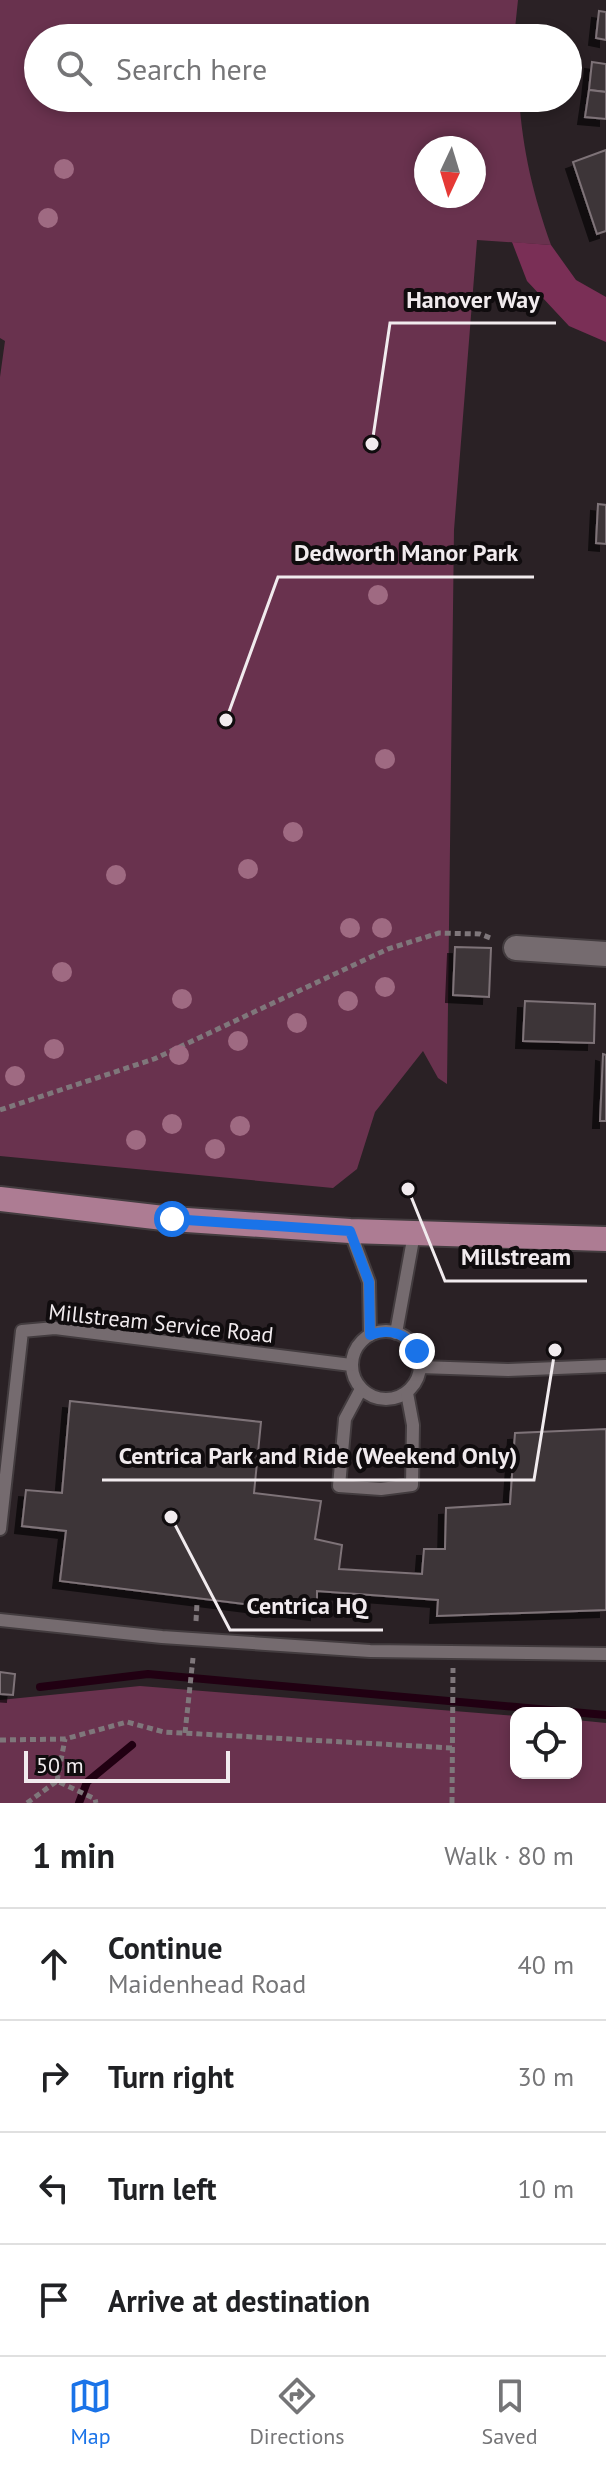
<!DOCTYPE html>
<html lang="en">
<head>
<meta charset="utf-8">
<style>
	body { margin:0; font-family:"PT Sans",sans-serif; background:#f2f2f2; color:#202124 }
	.controls { position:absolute; right:24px; bottom:24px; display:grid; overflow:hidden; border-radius:16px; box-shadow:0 4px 12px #0003 }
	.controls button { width:72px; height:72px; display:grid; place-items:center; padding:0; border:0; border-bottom:2px solid #e0e0e0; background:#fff; color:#202124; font:40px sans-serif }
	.compass { position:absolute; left:414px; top:136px; width:72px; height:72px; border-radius:50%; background:#fff; box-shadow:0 4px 12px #0003; rotate:184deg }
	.scale { position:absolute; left:24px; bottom:20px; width:206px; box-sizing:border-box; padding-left:8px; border:4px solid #f1ebee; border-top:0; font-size:22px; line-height:28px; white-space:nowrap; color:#f1ebee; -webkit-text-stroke:6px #100c0e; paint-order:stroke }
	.stop { position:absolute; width:24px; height:24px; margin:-18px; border:6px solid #1a73e8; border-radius:50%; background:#fff }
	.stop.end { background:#1a73e8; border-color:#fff; box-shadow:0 2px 8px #0008 }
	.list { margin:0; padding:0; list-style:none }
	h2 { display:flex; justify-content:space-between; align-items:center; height:104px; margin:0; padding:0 32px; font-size:34px }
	h2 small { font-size:26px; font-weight:400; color:#757577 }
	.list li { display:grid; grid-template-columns:52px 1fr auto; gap:24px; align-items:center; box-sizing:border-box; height:112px; padding:0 32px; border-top:2px solid #e0e0e0 }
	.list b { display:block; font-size:30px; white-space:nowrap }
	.list p { margin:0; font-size:26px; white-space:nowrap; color:#757577 }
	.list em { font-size:26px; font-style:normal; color:#757577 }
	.icon { flex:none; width:44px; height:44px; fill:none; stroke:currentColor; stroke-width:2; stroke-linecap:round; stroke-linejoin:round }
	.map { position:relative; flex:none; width:606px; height:1803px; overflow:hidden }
	.search { position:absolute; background:#fff; box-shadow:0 4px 12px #0003; left:24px; right:24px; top:24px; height:88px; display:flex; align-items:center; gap:20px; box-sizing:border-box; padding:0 28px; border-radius:44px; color:#757577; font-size:30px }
	.sheet { height:552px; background:#fff }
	nav { display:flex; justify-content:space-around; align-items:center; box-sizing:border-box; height:112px; border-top:2px solid #e0e0e0; background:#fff; font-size:22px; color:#757577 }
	nav a { display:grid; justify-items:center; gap:4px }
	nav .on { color:#1a73e8 }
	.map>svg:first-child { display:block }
</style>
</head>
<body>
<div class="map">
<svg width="606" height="1803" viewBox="0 0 606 1803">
	<defs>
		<filter id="shadow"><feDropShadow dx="-7" dy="7" stdDeviation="0" flood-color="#0009"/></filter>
	</defs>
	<rect width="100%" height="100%" fill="#2a2125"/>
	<!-- green -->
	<g fill="#69324e" fill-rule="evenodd">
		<path d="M0 0H518L514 38H38V98H519C523 152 533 194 551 245L477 240 454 530 447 1084 438 1078 423 1051 375 1112 357 1169 333 1188 0 1156V377L5 341 0 338ZM426 148H474V196H426Z"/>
		<path d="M140 1686 516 1716V1773H576V1720L606 1723V1803H0V1700Z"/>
	</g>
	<!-- forest -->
	<path fill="#7a2f56" d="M512 242 551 245 576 280 606 297V342L569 326 527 281Z"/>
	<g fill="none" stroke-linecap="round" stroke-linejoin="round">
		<!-- stream -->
		<g stroke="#210012" stroke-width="8">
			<path d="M40 1687 148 1674 606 1715"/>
			<path d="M79 1803 87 1782 132 1745"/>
		</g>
	</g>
	<!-- building -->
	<g fill="#3e3539" stroke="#7e7378" stroke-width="2" filter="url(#shadow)">
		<path d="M599 11 606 12V40L596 38Z"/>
		<path d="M592 62 606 64V92L589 90Z"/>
		<path d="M589 90 606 92V119L585 117Z"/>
		<path d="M606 150V231L597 234 573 162Z"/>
		<path d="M598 504 606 505V544L596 543Z"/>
		<path d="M455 947 491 948 489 997 453 995Z"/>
		<path d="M525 1001 595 1004 594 1043 523 1041Z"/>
		<path d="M603 1054 606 1055V1121H600Z"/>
		<path d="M70 1401 261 1422 254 1493 321 1501 315 1539 342 1545 339 1569 422 1574 424 1549H445L446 1508 510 1504 515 1433 606 1429V1610L437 1616 438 1600 317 1591V1613L60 1581 66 1531 22 1526 26 1490 62 1493Z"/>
		<path d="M0 1672 15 1674 13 1695 0 1694Z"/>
	</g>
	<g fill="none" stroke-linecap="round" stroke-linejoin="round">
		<defs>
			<g id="lane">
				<path d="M350 1231 369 1282 370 1335"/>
				<circle cx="386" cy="1365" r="34"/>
				<path d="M396 1333 414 1234"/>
				<path d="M420 1367 508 1370 606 1366"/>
				<path d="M361 1389 345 1419 339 1486 381 1489 412 1485 413 1425 407 1393"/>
				<path d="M0 1529 22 1331 55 1328 351 1365"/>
				<path d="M0 1620 162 1637 370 1651 606 1654"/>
			</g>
			<path id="street" d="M516 948 606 954"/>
			<path id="primary" d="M0 1199 172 1219 350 1231 606 1239"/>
		</defs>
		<!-- lane casing -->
		<use href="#lane" stroke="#433c3f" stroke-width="16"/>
		<!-- street casing -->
		<use href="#street" stroke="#433c3f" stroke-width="28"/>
		<!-- primary casing -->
		<use href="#primary" stroke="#433c3f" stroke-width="28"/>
		<!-- path -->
		<g stroke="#7f777b" stroke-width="5" stroke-dasharray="6 4" stroke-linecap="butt">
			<path d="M0 1110 154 1059 388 949 439 933 480 934 493 939"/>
			<path d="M196 1621 197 1603"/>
			<path d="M185 1733 193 1658"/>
			<path d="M0 1740 65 1739 127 1722 164 1732 452 1748"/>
			<path d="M57 1781 65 1739"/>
			<path d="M27 1803 57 1781 95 1799 96 1803"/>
			<path d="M452 1803 453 1668"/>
		</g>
		<!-- lane -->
		<use href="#lane" stroke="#756b6f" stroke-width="12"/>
		<!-- street -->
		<use href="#street" stroke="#756b6f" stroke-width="24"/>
		<!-- primary -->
		<use href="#primary" stroke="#ad7c93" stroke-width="24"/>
	</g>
	<!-- trees -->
	<g fill="#9f6a82">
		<circle cx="64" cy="169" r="10"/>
		<circle cx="48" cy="218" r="10"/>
		<circle cx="378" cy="595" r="10"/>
		<circle cx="385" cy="759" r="10"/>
		<circle cx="293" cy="832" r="10"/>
		<circle cx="248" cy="869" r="10"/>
		<circle cx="116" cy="875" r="10"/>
		<circle cx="350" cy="928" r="10"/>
		<circle cx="382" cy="928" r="10"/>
		<circle cx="62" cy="972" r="10"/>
		<circle cx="385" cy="987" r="10"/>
		<circle cx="182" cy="999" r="10"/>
		<circle cx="348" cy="1001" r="10"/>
		<circle cx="297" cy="1023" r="10"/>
		<circle cx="238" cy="1041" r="10"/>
		<circle cx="54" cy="1049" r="10"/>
		<circle cx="179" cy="1055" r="10"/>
		<circle cx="15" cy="1076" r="10"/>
		<circle cx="172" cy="1124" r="10"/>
		<circle cx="240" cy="1126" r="10"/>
		<circle cx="136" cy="1140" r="10"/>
		<circle cx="215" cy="1149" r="10"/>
	</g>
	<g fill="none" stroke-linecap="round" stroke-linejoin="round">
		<!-- route -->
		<path stroke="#1a73e8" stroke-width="10" d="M172 1219 350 1231 369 1282 370 1335C389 1328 406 1333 417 1351"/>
	</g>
	<g text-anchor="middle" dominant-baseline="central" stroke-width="8" stroke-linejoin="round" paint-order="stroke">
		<!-- street labels -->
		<g font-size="22" fill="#f1ebee" stroke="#100c0e">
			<text transform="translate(161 1323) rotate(6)">Millstream Service Road</text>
		</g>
	</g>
	<!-- callouts -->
	<path fill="none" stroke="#f1ebee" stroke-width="3" d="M372 444L390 323H556M226 720L278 577H534M408 1189L445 1281H587M555 1350L534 1480H102M171 1517L230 1630H383"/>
	<g fill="#f1ebee" stroke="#100c0e" stroke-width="3">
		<circle cx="372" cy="444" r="8"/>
		<circle cx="226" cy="720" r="8"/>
		<circle cx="408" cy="1189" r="8"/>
		<circle cx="555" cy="1350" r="8"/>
		<circle cx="171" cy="1517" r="8"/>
	</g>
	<g font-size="24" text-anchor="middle" font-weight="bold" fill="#f1ebee" stroke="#100c0e" stroke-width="8" stroke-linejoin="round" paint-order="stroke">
		<text x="473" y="308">Hanover Way</text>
		<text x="406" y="561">Dedworth Manor Park</text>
		<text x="516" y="1265">Millstream</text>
		<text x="318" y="1464">Centrica Park and Ride (Weekend Only)</text>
		<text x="307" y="1614">Centrica HQ</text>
	</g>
</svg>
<div class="controls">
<button><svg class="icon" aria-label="locate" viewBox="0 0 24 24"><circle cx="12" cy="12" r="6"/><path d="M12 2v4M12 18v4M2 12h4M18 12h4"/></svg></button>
</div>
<svg class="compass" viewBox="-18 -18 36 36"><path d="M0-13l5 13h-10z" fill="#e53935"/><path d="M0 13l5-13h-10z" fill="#757577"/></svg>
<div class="scale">50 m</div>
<div class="stop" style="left:172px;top:1219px"></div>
<div class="stop end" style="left:417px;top:1351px"></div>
<div class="search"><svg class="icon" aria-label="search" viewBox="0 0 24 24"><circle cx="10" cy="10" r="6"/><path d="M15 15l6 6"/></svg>Search here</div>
</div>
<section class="sheet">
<h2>1 min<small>Walk · 80 m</small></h2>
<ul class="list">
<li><svg class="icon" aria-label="ahead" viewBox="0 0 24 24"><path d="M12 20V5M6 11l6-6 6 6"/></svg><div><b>Continue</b><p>Maidenhead Road</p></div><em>40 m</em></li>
<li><svg class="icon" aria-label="right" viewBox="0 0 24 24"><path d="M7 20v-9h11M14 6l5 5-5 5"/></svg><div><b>Turn right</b></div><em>30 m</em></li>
<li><svg class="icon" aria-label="left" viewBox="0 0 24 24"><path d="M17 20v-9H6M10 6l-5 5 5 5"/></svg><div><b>Turn left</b></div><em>10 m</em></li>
<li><svg class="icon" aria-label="arrive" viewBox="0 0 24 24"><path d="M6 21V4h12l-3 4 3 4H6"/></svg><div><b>Arrive at destination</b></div></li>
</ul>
</section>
<nav>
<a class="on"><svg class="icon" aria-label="map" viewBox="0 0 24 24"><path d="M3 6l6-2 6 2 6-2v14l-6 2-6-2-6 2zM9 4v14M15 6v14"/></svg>Map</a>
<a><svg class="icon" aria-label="directions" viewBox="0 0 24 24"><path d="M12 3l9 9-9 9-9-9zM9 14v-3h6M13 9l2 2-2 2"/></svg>Directions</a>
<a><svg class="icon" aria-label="saved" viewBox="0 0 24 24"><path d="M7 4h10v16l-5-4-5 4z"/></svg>Saved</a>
</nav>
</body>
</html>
